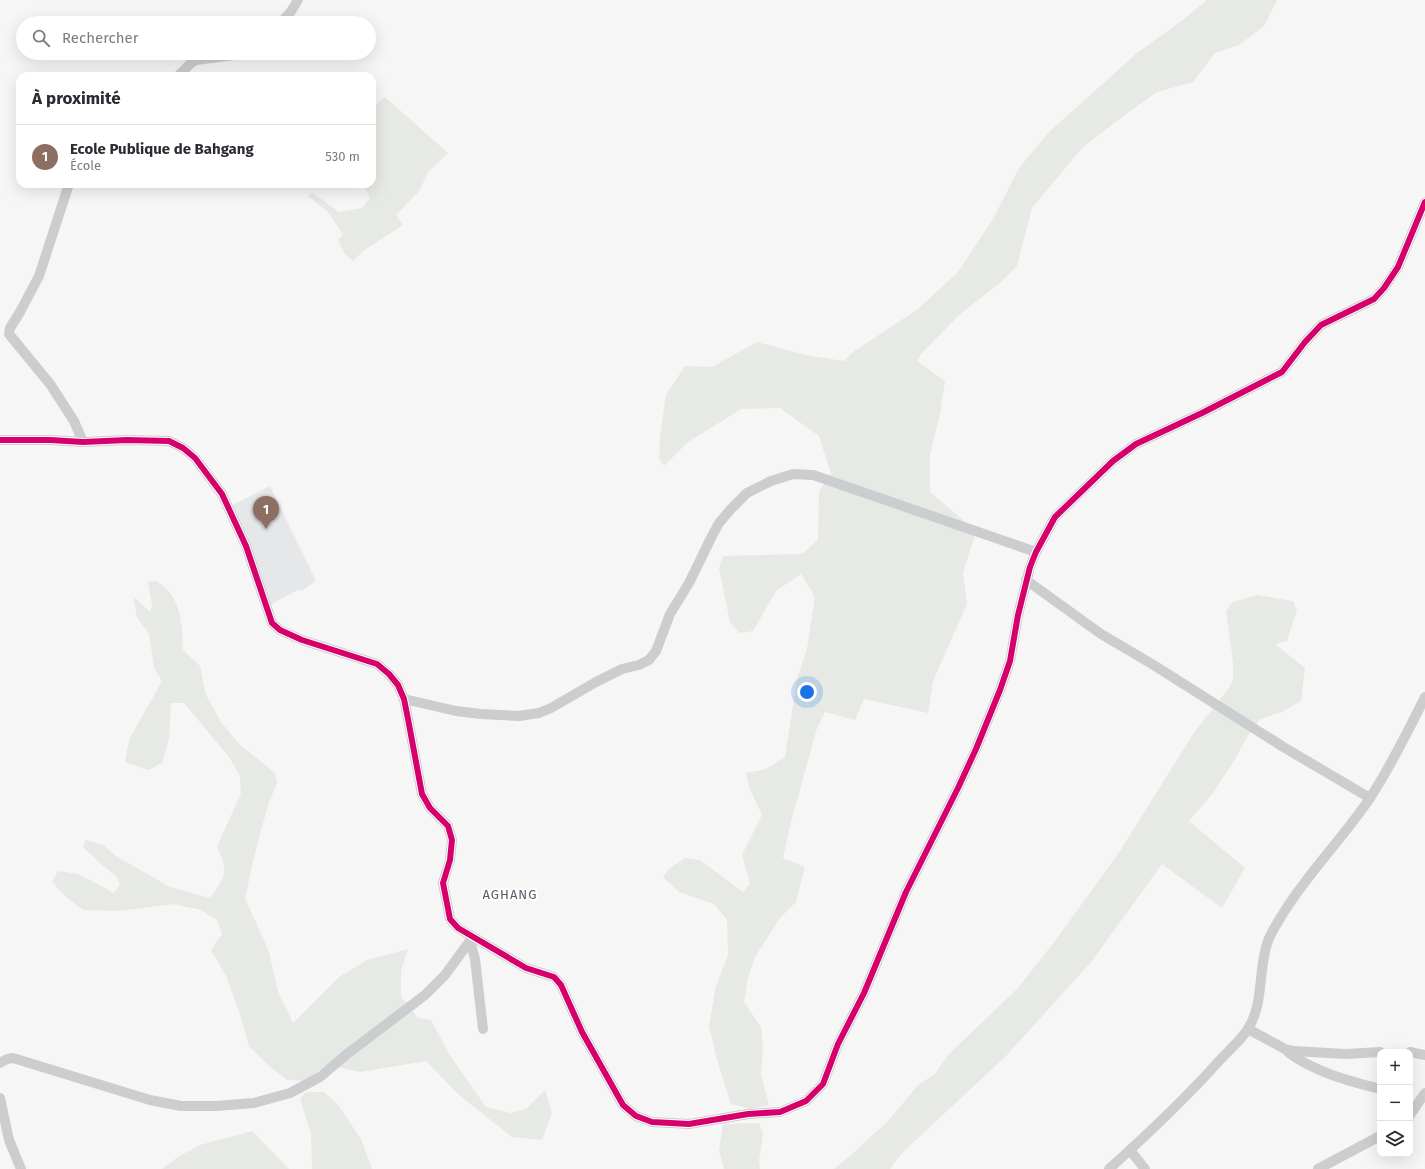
<!DOCTYPE html>
<html lang="fr">
<head>
<meta charset="utf-8">
<style>
	body { margin:0; font-family:"Fira Sans",sans-serif; background:#f7f7f7; color:#2b2b33 }
	.controls { position:absolute; right:12px; bottom:12px; display:grid; overflow:hidden; border-radius:8px; box-shadow:0 4px 16px #0002 }
	.controls button { width:36px; height:36px; display:grid; place-items:center; padding:0; border:0; border-bottom:1px solid #e1e1e2; background:#fff; color:#2b2b33; font:20px sans-serif }
	.you { position:absolute; left:807px; top:692px; width:14px; height:14px; margin:-10px; border:3px solid #fff; border-radius:50%; background:#1a73e8; box-shadow:0 0 0 6px #1a73e833 }
	.badge { display:grid; place-items:center; width:26px; height:26px; border-radius:50%; background:#5d6069; color:#fff; font-size:13px; font-weight:700 }
	.pin { position:absolute; translate:-50% -33px; filter:drop-shadow(0 1px 2px #0008) }
	.pin::after { content:''; position:absolute; top:21px; width:14px; height:12px; background:inherit; clip-path:polygon(0 0,100% 0,50% 100%) }
	.list { margin:0; padding:0; list-style:none }
	h2 { display:flex; justify-content:space-between; align-items:center; height:52px; margin:0; padding:0 16px; font-size:17px }
	h2 small { font-size:13px; font-weight:400; color:#7c7c81 }
	.list li { display:grid; grid-template-columns:26px 1fr auto; gap:12px; align-items:center; box-sizing:border-box; height:64px; padding:0 16px; border-top:1px solid #e1e1e2 }
	.list b { display:block; font-size:15px; white-space:nowrap }
	.list p { margin:0; font-size:13px; white-space:nowrap; color:#7c7c81 }
	.list em { font-size:13px; font-style:normal; color:#7c7c81 }
	.icon { flex:none; width:22px; height:22px; fill:none; stroke:currentColor; stroke-width:2; stroke-linecap:round; stroke-linejoin:round }
	.map { position:relative; flex:none; width:1425px; height:1169px; overflow:hidden }
	.search { position:absolute; background:#fff; box-shadow:0 4px 16px #0002; left:16px; top:16px; width:360px; height:44px; display:flex; align-items:center; gap:10px; box-sizing:border-box; padding:0 14px; border-radius:22px; color:#7c7c81; font-size:15px }
	.panel { position:absolute; background:#fff; box-shadow:0 4px 16px #0002; left:16px; top:72px; width:360px; height:116px; border-radius:12px }
	.map>svg:first-child { display:block }
</style>
</head>
<body>
<div class="map">
<svg width="1425" height="1169" viewBox="0 0 1425 1169">
	<rect width="100%" height="100%" fill="#f6f6f6"/>
	<!-- built -->
	<path fill="#e6e7e8" d="M270 486 316 581 301 591 298 590 270 605 231 506Z"/>
	<!-- green -->
	<g fill="#e6e9e4">
		<path d="M1207 0H1277L1264 26 1239 45 1215 53 1193 82 1157 92 1126 114 1082 148 1032 208 1017 266 1000 283 959 315 921 354 917 361 945 381 940 414 930 455V492L976 531 963 573 967 604 933 681 928 713 864 699 855 720 825 712 817 728 791 822 783 858 805 867 796 902 780 918 755 957 748 978 744 1002 761 1027 763 1048 761 1074 769 1105 750 1109 731 1104 717 1060 709 1026 716 986 728 955 727 920 714 904 679 892 663 877 669 869 685 858 700 860 743 892 750 883 742 855 762 815 749 787 746 773 766 769 785 757 797 679 807 649 815 597 801 574 776 591 753 631 739 633 730 622 719 568 723 556 802 554 818 540 819 491 831 474 819 436 780 408 741 409 688 442 664 466 659 459 660 437 666 395 685 366 712 367 757 342 805 355 844 361 853 352 918 309 958 272 993 219 1019 168 1049 132 1137 53 1184 19Z"/>
		<path d="M385 97 448 153 429 171 419 191 396 215 403 225 363 251 353 261 344 253 338 240 343 234 328 212 308 196 313 193 339 212 362 208 370 198 363 185 348 186 342 184H372V108Z"/>
		<path d="M156 581C182 596 182 623 183 650L200 666 206 695 221 722 239 744 275 773 277 783 268 805 255 853 245 898 269 952 278 992 293 1023 339 977 367 960 408 949 401 971V997L418 1018 431 1020 449 1054 486 1107 511 1113 526 1109 545 1090 552 1113 542 1140 512 1137 459 1095 426 1061 360 1072 333 1066 319 1070 309 1081 287 1080 270 1067 249 1046 240 1014 226 976 211 950 222 934 217 920 201 910 174 904 119 911 83 910 65 896 52 882 58 871 78 874 114 893 120 885 116 876 101 864 83 847 85 840 103 845 116 856 170 887 210 898C226 875 229 873 217 847L241 793 240 776 229 757 184 703H171L169 739 162 763 148 770 125 762 129 740 162 681 154 668 149 634 137 617 133 596 150 612 152 606 148 582Z"/>
		<path d="M1257 595 1293 601 1297 610 1287 641 1275 644 1305 668 1301 701 1284 711 1259 720 1246 739 1235 759 1213 793 1189 821 1245 868 1222 908 1162 864 1092 961 1007 1055 901 1154 890 1169H834L851 1155 889 1120 918 1085 935 1074 948 1055 1018 988 1058 937 1120 851 1195 731 1229 688 1233 680V662L1226 611 1233 602Z"/>
		<path d="M306 1092H324L339 1106 361 1139 372 1169H312L311 1134 300 1099Z"/>
		<path d="M759 1123 763 1133 759 1161 760 1169H724L719 1151 723 1124Z"/>
		<path d="M252 1131 289 1169H162L178 1157 200 1145Z"/>
	</g>
	<g fill="none" stroke-linecap="round" stroke-linejoin="round">
		<!-- minor -->
		<g stroke="#cccdcf" stroke-width="10">
			<path d="M280 23 290 13 298 0"/>
			<path d="M178 76 191 63 196 60 234 55 238 53"/>
			<path d="M69 184 39 276 20 312 10 328 9 334 50 384 74 421 83 442"/>
			<path d="M0 440H50L83 442 127 440 169 441 183 448 195 458 222 494 246 546 272 623 280 630 302 640 377 664 389 674 398 685 404 699 408 719 422 794 430 808 448 826 452 840 450 860 443 883 450 919 458 928 526 968 554 977 561 985 582 1032 623 1105 636 1116 652 1122 689 1124 748 1114 780 1112 806 1101 823 1084 838 1044 864 993 906 892 958 788 976 749 1000 690 1010 661 1018 615 1030 567 1036 552 1055 517 1113 461 1136 444 1202 413 1282 372 1305 342 1321 325 1374 299 1384 288 1398 267 1425 202"/>
			<path d="M1026 580 1101 634 1152 664 1285 748 1370 798"/>
			<path d="M404 699 456 711 481 714 519 716 539 713 551 708 596 682 622 669 639 665 649 660 656 651 670 614 689 583 711 538 719 523 731 509 747 493 771 481 793 474 813 475 1036 552"/>
			<path d="M470 941 475 959 483 1029"/>
			<path d="M1248 1029 1285 1049 1293 1051 1346 1054 1380 1052"/>
			<path d="M1288 1052C1314 1072 1349 1081 1380 1089"/>
			<path d="M1410 1052 1425 1055"/>
			<path d="M0 1063 7 1059 13 1058 150 1100 181 1106H216L254 1103 290 1093 320 1077 347 1054 425 995 445 975 472 938"/>
			<path d="M0 1098 9 1140 21 1169"/>
			<path d="M1410 1115 1425 1093"/>
			<path d="M1130 1150 1145 1169"/>
			<path d="M1109 1169C1148 1134 1185 1099 1219 1061 1228 1051 1241 1040 1248 1029 1264 1003 1258 972 1267 944 1270 933 1278 922 1284 912 1309 872 1343 838 1370 798 1391 766 1408 731 1425 697"/>
			<path d="M1318 1169 1380 1136"/>
		</g>
		<defs>
			<path id="cycleway" d="M0 440H50L83 442 127 440 169 441 183 448 195 458 222 494 246 546 272 623 280 630 302 640 377 664 389 674 398 685 404 699 408 719 422 794 430 808 448 826 452 840 450 860 443 883 450 919 458 928 526 968 554 977 561 985 582 1032 623 1105 636 1116 652 1122 689 1124 748 1114 780 1112 806 1101 823 1084 838 1044 864 993 906 892 958 788 976 749 1000 690 1010 661 1018 615 1030 567 1036 552 1055 517 1113 461 1136 444 1202 413 1282 372 1305 342 1321 325 1374 299 1384 288 1398 267 1425 202"/>
		</defs>
		<!-- cycleway casing -->
		<use href="#cycleway" stroke="#fff" stroke-width="8"/>
		<!-- cycleway -->
		<use href="#cycleway" stroke="#d6006c" stroke-width="6"/>
	</g>
	<g text-anchor="middle" dominant-baseline="central" stroke-width="4" stroke-linejoin="round" paint-order="stroke">
		<!-- quarter labels -->
		<g font-size="13" letter-spacing="1" fill="#565d68" stroke="#fff">
			<text x="510" y="894">AGHANG</text>
		</g>
	</g>
</svg>
<div class="controls">
<button>+</button>
<button>−</button>
<button><svg class="icon" aria-label="layers" viewBox="0 0 24 24"><path d="M12 4l9 5-9 5-9-5zM3 14l9 5 9-5"/></svg></button>
</div>
<div class="you"></div>
<div class="pin badge" style="left:266px;top:529px;background:#8d6e63">1</div>
<div class="search"><svg class="icon" aria-label="search" viewBox="0 0 24 24"><circle cx="10" cy="10" r="6"/><path d="M15 15l6 6"/></svg>Rechercher</div>
<section class="panel">
<h2>À proximité<small></small></h2>
<ul class="list">
<li><span class="badge" style="background:#8d6e63">1</span><div><b>Ecole Publique de Bahgang</b><p>École</p></div><em>530 m</em></li>
</ul>
</section>
</div>
</body>
</html>
